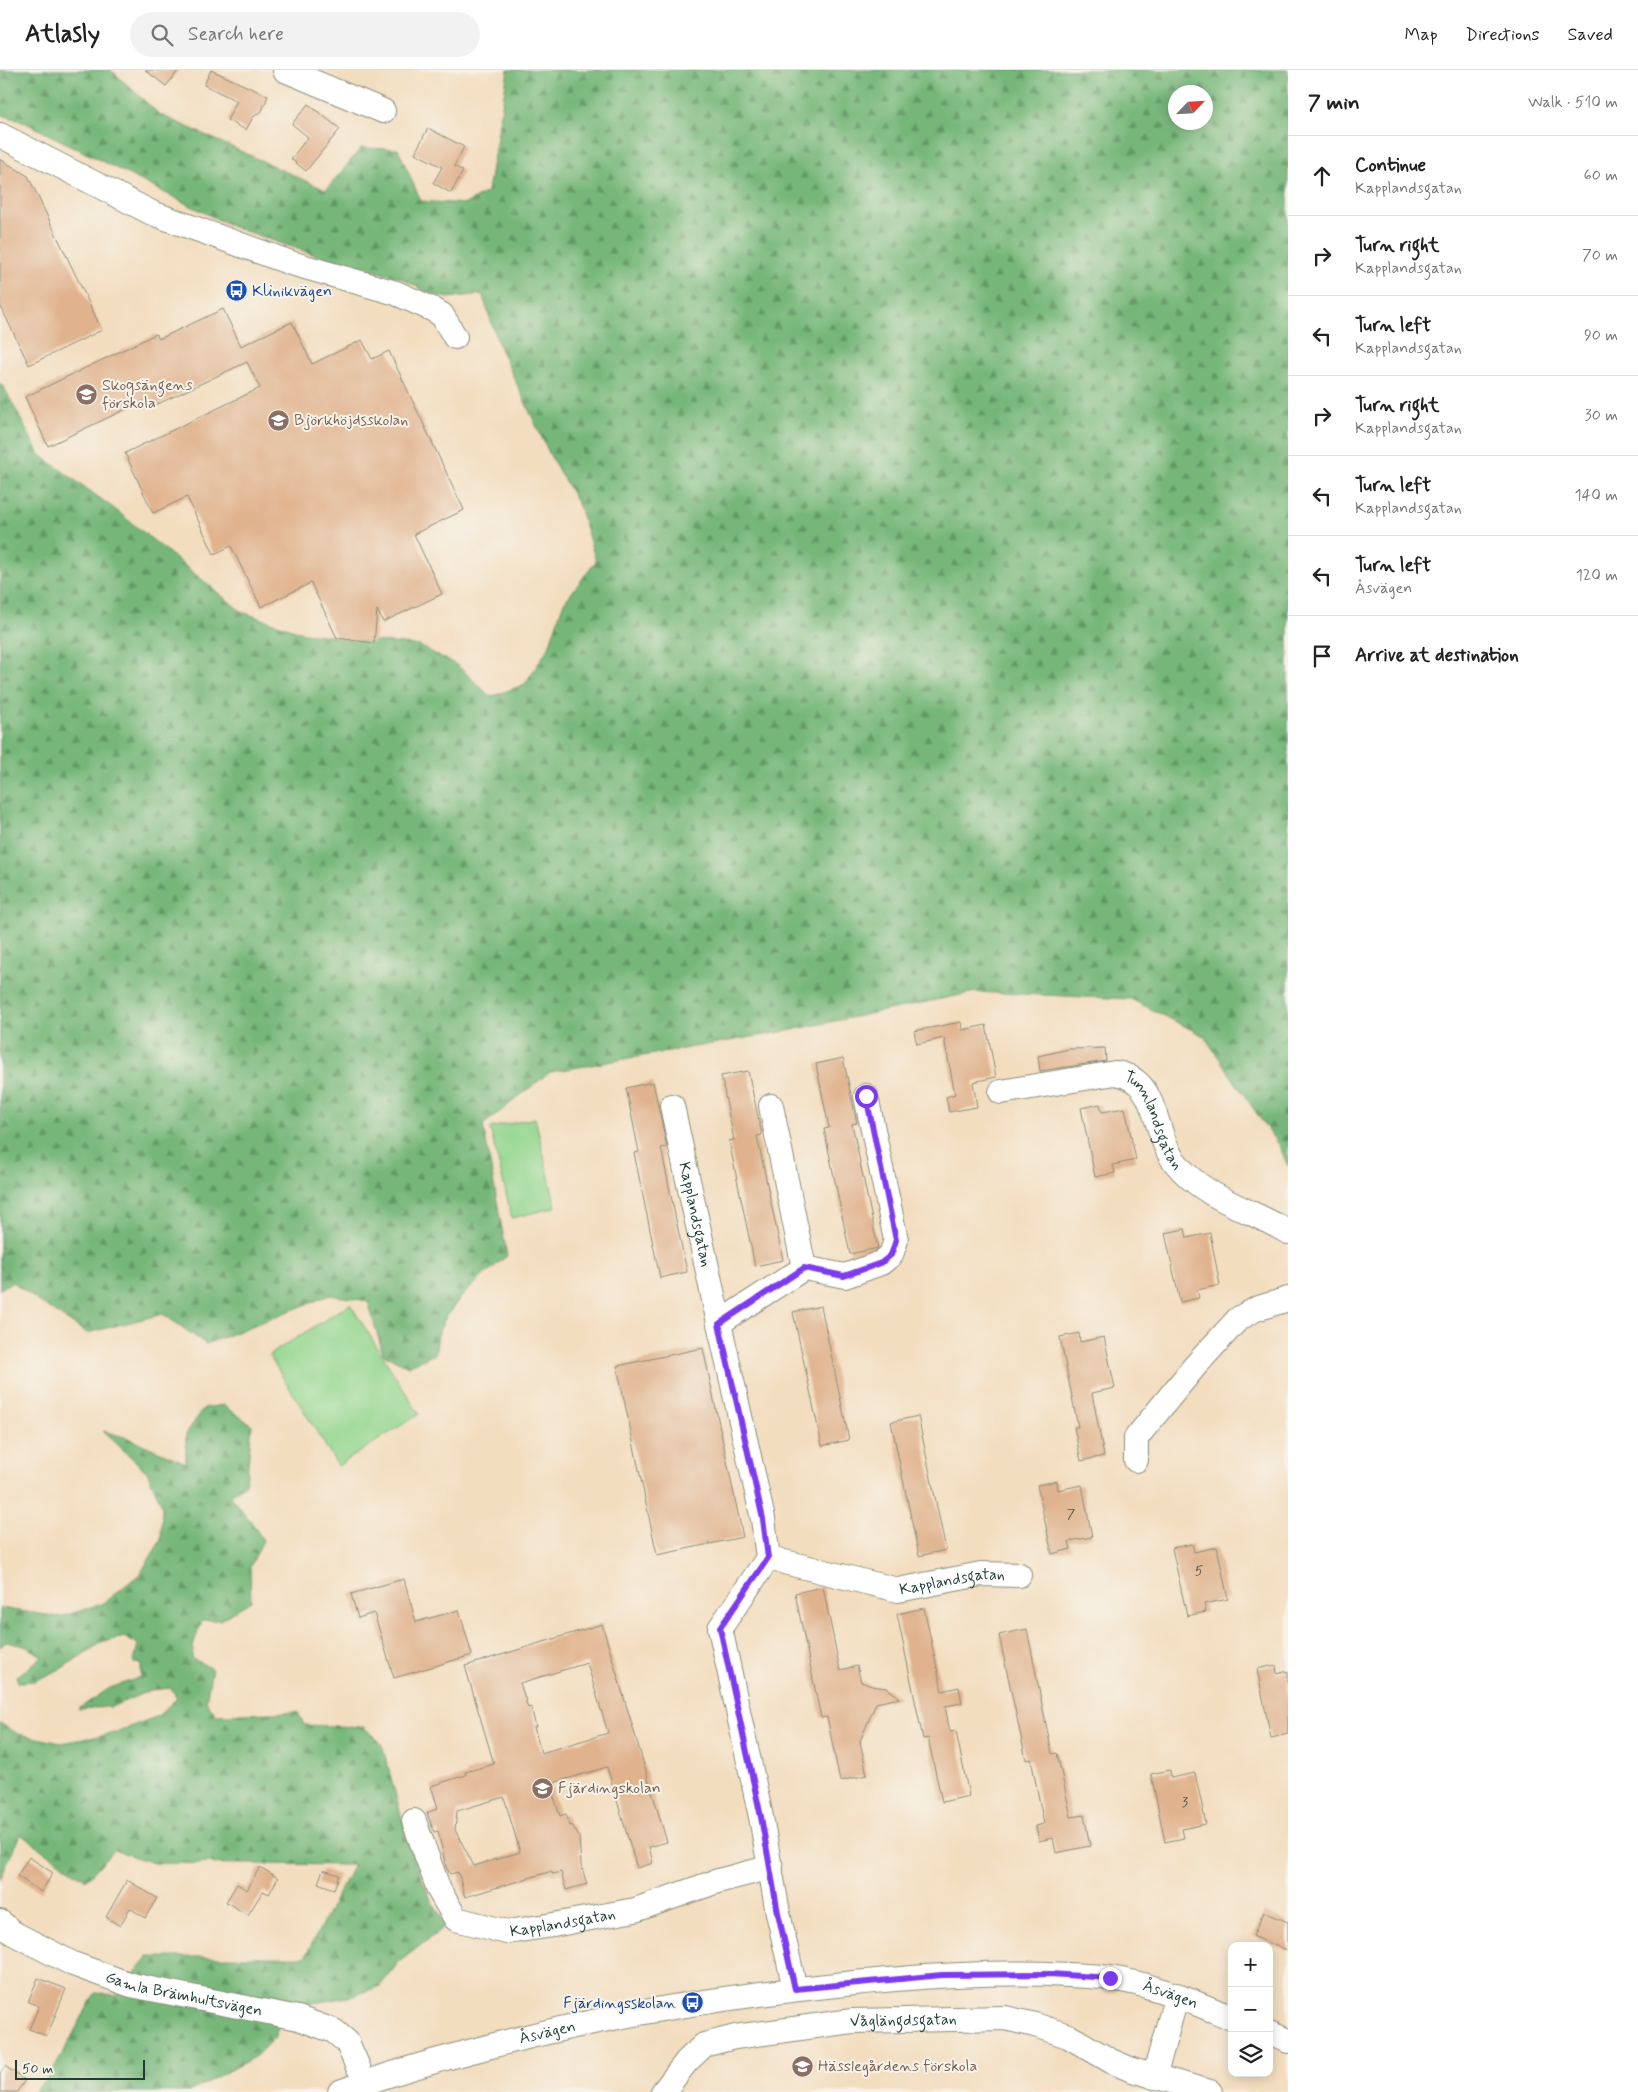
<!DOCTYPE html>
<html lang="en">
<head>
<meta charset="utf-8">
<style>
	body { margin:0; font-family:Mynerve,sans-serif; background:#f2f2f2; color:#222 }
	.controls { position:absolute; right:15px; bottom:15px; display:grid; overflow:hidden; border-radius:10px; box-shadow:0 2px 12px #0003 }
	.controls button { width:45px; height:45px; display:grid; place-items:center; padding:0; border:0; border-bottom:1px solid #e0e0e0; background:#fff; color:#222; font:25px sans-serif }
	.compass { position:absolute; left:1168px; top:15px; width:45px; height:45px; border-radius:50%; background:#fff; box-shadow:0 2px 12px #0003; rotate:65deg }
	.scale { position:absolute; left:15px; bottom:12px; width:130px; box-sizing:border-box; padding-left:5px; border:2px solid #1f3d34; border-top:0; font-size:14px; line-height:18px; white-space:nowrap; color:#1f3d34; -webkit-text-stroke:4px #f7f3e8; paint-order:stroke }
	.stop { position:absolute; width:15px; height:15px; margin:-11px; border:4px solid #7c3aed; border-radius:50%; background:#fff }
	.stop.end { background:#7c3aed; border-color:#fff; box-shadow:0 1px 5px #0008 }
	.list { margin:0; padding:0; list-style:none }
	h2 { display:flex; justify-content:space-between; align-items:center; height:65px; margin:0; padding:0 20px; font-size:21px }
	h2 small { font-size:16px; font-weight:400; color:#767676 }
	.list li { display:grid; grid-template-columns:32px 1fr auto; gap:15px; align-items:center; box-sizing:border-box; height:80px; padding:0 20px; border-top:1px solid #e0e0e0 }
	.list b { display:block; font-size:19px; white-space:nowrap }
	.list p { margin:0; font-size:16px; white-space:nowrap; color:#767676 }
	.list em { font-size:16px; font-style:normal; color:#767676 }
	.icon { flex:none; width:28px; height:28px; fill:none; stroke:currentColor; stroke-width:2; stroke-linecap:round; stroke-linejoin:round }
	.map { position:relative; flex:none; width:1288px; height:2022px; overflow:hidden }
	header { display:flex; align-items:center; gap:30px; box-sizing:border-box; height:70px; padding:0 25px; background:#fff; border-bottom:1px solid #e0e0e0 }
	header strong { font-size:24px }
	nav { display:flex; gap:28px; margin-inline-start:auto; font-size:18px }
	.search { width:350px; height:45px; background:#f2f2f2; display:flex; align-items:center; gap:12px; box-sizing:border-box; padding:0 18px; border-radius:28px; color:#767676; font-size:19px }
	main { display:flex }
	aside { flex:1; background:#fff }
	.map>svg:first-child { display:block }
</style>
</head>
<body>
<header>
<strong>Atlasly</strong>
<div class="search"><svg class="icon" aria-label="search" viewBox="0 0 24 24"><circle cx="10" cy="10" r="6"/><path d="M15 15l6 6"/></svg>Search here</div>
<nav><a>Map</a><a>Directions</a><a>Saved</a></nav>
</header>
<main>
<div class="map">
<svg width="1288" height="2022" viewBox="0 0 1288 2022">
	<defs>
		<pattern id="forest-firs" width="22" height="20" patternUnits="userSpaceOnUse" patternTransform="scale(1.25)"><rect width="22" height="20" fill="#76b779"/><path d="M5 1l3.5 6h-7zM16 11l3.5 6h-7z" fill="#609664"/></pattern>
	</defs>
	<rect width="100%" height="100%" fill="#f7f3e8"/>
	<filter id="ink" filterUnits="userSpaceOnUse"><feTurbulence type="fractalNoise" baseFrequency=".02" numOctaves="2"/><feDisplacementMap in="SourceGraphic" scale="10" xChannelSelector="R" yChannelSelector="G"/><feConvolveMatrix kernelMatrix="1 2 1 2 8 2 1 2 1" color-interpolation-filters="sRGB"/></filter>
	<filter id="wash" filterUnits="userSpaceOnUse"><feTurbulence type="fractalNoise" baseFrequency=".0096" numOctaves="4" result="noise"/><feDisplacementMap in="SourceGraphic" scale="20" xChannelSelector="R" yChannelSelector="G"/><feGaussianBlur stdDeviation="1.12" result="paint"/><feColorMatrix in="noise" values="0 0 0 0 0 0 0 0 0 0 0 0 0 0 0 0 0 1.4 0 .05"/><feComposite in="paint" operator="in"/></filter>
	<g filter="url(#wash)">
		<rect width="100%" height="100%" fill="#f3ddbf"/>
		<!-- green -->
		<g fill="#93d68e" stroke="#598a61">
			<path d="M535 1048 556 1137 512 1148 490 1058Z"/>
			<path d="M350 1234 419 1344 338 1396 269 1285Z"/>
		</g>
		<!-- forest -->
		<g fill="url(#forest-firs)" stroke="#4a7a56" fill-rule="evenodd">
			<path d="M0 0H111L159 44 326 120 361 78 398 79 421 131 465 134 488 121 508 0H1288V1096L1279 1076 1204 966 1131 929 975 922 787 961 550 1002 483 1055 507 1186C486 1203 451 1232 441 1257 437 1265 437 1275 435 1284L408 1296 383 1284 368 1231 330 1225 206 1274 163 1244 87 1263 38 1231 13 1212 0 1219V313L4 317 39 384 112 437 242 542 304 563 420 576 458 596 491 627 525 614 549 577 563 534 596 491 579 436 550 385 500 278 482 224 448 228 429 223 401 208 318 186 231 156 26 53 0 44ZM1176 22H1206V52H1176Z"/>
			<path d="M223 1335 252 1355 246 1413 230 1426 250 1450 263 1470 250 1497 251 1531 220 1550H202L194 1573 192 1588 212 1599 206 1631 216 1645 298 1642 304 1655 364 1657 382 1675 412 1785 432 1832 447 1855 399 1892 380 1916 353 1926 314 1933 290 1930 274 1968 256 1986 189 2022H34L52 2003 95 1923 117 1925 148 1887H305L353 1795 153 1793 114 1780 86 1810 20 1764 0 1810V1653L18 1664 61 1673 111 1664 158 1646 177 1628 171 1618 151 1620 111 1637 78 1639 110 1618 141 1607V1594L134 1593 138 1574 126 1567 104 1571 59 1600 34 1611 18 1612 16 1606 26 1600 42 1586 25 1576 6 1572 0 1577V1538L60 1547 102 1534 140 1504 161 1470 162 1435 147 1402 103 1361 128 1368 186 1393V1364L204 1338Z"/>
		</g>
		<g id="blocks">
			<!-- building -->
			<g fill="#e0b28d" fill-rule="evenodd">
				<path d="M145 0H179L166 16Z"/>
				<path d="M211 0 268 26 262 41 253 47 246 60 227 50 237 31 204 15Z"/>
				<path d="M308 34 340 59 306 101 291 89 308 67 292 54Z"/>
				<path d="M428 58 464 77 454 96 463 101 451 123 433 113 442 97 415 83Z"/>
				<path d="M0 89 28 106 102 260 29 295 0 235Z"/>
				<path d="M223 239 241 276 292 252 312 294 362 270 372 289 389 281 464 440 414 464 442 524 383 552 377 540 374 573 337 568 311 513 261 537 231 476 214 484 187 427 153 443 125 383 260 318 247 292 147 339 143 331 48 376 25 327 156 264 159 269Z"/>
				<path d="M961 952 962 960 986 955 996 1007 973 1012 977 1037 949 1042 946 1027 955 1024 944 968 917 974 914 961Z"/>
				<path d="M1105 978 1106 991 1040 1001 1038 986 1069 979Z"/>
				<path d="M843 988 857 1053 852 1054 878 1178 850 1184 824 1059 829 1058 816 994Z"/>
				<path d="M748 1001 762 1065 757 1066 783 1190 755 1196 729 1071 734 1070 721 1006Z"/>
				<path d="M653 1012 667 1077 661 1078 687 1202 660 1208 634 1083 639 1082 626 1018Z"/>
				<path d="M1100 1034 1102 1042 1125 1038 1136 1090 1113 1095 1115 1103 1095 1107 1081 1038Z"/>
				<path d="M1185 1159 1187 1168 1210 1163 1220 1215 1197 1220 1199 1228 1180 1232 1165 1163Z"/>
				<path d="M821 1236 849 1370 822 1376 793 1242Z"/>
				<path d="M1079 1263 1080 1272 1104 1267 1115 1318 1092 1323 1104 1386 1081 1391 1074 1357H1078L1060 1267Z"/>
				<path d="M703 1278 743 1467 657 1485 617 1296Z"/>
				<path d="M918 1346 946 1480 919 1486 891 1352Z"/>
				<path d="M1057 1411 1058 1420 1082 1415 1092 1467 1069 1471 1071 1479 1052 1484 1037 1415Z"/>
				<path d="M1192 1474 1194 1482 1217 1477 1228 1529 1204 1534 1206 1542 1187 1546 1172 1478Z"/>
				<path d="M404 1509 416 1552 459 1540 472 1585 394 1608 374 1543 358 1548 351 1524Z"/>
				<path d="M823 1517 840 1600 857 1596 861 1612 872 1616 887 1618 900 1628 876 1633 860 1671 867 1705 840 1711 827 1647 821 1648 795 1523Z"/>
				<path d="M924 1538 942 1621 959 1617 962 1633 945 1636 950 1662 956 1661 969 1726 942 1732 928 1668 923 1669 897 1544Z"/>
				<path d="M602 1554 667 1772 649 1777 653 1793 637 1798 607 1697 550 1714 560 1746 566 1744 570 1756 572 1755 579 1767 581 1795 587 1814 566 1820 561 1802 552 1804V1801L465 1827 458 1802 450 1804 446 1797 438 1761 434 1762 427 1743 438 1738 431 1716 466 1705 465 1702 494 1694 465 1596ZM587 1593 608 1663 541 1683 534 1657H536L531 1637 528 1638 520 1613ZM504 1727 520 1782 474 1796 455 1760 457 1741Z"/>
				<path d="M1027 1559 1052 1684 1057 1683 1071 1747 1084 1745 1090 1776 1056 1783 1053 1768 1039 1771 1036 1756 1044 1754 1031 1689 1026 1690 999 1565Z"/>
				<path d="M1276 1595 1277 1604 1288 1601V1664L1271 1668 1257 1599Z"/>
				<path d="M1170 1700 1171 1708 1195 1703 1206 1754 1182 1759 1184 1768 1165 1772 1151 1704Z"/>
				<path d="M29 1787 53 1803 41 1822 17 1806Z"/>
				<path d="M260 1797 278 1808 269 1824 263 1821 248 1845 226 1832 237 1814 247 1820Z"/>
				<path d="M323 1800 339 1805 334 1819 318 1813Z"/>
				<path d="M127 1810 157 1828 145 1848 130 1838 120 1856 106 1847Z"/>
				<path d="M1264 1842 1288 1852V1881L1253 1866Z"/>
				<path d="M38 1908 66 1919 47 1966 29 1959 39 1936 28 1932Z"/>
				<path d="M5 1996 25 2010 17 2022H0V2004Z"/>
			</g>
		</g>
	</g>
	<g filter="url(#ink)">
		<use href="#blocks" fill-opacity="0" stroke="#898d7a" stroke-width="1"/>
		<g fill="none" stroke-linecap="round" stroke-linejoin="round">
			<defs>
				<g id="minor">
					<path d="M285 0 383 41"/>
					<path d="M0 65 152 143 291 193 396 223 432 239 442 245 455 267"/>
					<path id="s1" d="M1001 1022 1115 1003C1160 1009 1152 1063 1175 1092 1204 1129 1250 1139 1288 1162"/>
					<path id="s2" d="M672 1036 719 1253"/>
					<path d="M771 1036 804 1198"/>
					<path d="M1136 1390V1368L1195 1296 1238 1249 1256 1239 1288 1229"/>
					<path id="s3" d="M768 1488 898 1520 981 1504 1019 1505"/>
					<path id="s4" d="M414 1751 439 1820 456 1849 507 1862 553 1855 635 1840 718 1811 771 1797"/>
					<path id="s5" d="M0 1852 13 1863 73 1894 131 1915 298 1948 334 1961 347 1972 358 1997"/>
					<path d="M795 1919 778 1843 761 1747 720 1558 768 1488 763 1449 719 1253 804 1198 845 1206 881 1193 891 1185 896 1170 866 1026"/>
					<path d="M1269 1963 1288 1971"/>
					<path d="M1154 2007 1177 1925"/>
					<path id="s6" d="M340 2022C384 2005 430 1992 476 1980 600 1946 726 1926 854 1913 926 1906 997 1901 1069 1905 1083 1906 1097 1906 1110 1908 1152 1914 1193 1932 1232 1948"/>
					<path id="s7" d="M663 2022 687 1991 704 1975 735 1967 852 1951 1005 1948 1035 1955 1068 1966 1111 1991 1132 2000 1210 2022"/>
				</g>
			</defs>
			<!-- minor casing -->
			<use href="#minor" stroke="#898d7a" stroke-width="26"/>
			<!-- minor -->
			<use href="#minor" stroke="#fff" stroke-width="24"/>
		</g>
	</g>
	<g fill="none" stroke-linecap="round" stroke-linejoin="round" filter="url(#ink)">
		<!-- route -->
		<path stroke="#7c3aed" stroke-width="6" d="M866 1026 896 1170 891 1185 881 1193 844 1206 804 1198 719 1254 763 1449 768 1488 720 1558 761 1747 778 1843 795 1919 942 1905 1050 1904 1110 1908"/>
	</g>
	<!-- icons -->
	<defs>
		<symbol id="bus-disc" viewBox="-11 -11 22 22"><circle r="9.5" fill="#1a4fb4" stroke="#f7f3e8"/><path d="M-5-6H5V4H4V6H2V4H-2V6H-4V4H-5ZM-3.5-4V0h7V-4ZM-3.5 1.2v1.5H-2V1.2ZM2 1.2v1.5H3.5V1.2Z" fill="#fff"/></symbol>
		<symbol id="school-disc" viewBox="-11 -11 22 22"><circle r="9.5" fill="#8d6e63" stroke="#f7f3e8"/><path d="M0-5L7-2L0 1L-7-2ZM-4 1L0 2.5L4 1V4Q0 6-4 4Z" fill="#fff"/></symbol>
	</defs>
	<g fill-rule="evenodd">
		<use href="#bus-disc" x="224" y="208" width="25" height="25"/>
		<use href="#school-disc" x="74" y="312" width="25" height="25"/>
		<use href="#school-disc" x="266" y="338" width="25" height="25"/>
		<use href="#school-disc" x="530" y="1706" width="25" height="25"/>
		<use href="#bus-disc" x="680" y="1920" width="25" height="25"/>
		<use href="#school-disc" x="790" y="1984" width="25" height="25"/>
	</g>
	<g text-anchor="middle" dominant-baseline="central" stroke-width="4" stroke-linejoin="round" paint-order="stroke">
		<!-- number labels -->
		<g font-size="14" fill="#4f5a4a">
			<text x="1071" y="1444">7</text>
			<text x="1199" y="1501">5</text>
			<text x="1185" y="1732">3</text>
		</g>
		<!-- transit labels -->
		<g font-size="16" fill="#164399" stroke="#f7f3e8" text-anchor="start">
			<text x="252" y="221">Klinikvägen</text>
			<text x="676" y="1933" text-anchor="end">Fjärdingsskolan</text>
		</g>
		<!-- education labels -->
		<g font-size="16" fill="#785e54" stroke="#f7f3e8" text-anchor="start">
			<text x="102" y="315">Skogsängens<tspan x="102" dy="18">förskola</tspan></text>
			<text x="294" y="350">Björkhöjdsskolan</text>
			<text x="558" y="1718">Fjärdingskolan</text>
			<text x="818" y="1996">Hässlegårdens förskola</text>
		</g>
		<!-- street labels -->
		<g font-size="16" fill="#1f3d34" stroke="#f7f3e8">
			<text stroke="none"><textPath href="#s1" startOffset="181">Tunnlandsgatan</textPath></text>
			<text stroke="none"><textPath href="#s2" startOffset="111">Kapplandsgatan</textPath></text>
			<text stroke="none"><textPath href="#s3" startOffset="189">Kapplandsgatan</textPath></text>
			<text stroke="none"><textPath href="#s4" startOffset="216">Kapplandsgatan</textPath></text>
			<text stroke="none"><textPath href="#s5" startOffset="200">Gamla Brämhultsvägen</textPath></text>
			<text stroke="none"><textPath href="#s6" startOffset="846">Åsvägen</textPath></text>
			<text stroke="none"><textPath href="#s7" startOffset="264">Våglängdsgatan</textPath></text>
			<text stroke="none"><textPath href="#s6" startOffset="216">Åsvägen</textPath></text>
		</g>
	</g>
</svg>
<div class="controls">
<button>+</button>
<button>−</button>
<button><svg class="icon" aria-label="layers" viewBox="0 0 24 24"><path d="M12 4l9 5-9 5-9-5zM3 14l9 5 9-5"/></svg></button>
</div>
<svg class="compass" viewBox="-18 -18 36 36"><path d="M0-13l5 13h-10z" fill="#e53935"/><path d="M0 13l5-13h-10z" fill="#767676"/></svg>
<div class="scale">50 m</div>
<div class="stop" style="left:866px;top:1026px"></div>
<div class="stop end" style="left:1110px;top:1908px"></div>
</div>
<aside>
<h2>7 min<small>Walk · 510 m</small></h2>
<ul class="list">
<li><svg class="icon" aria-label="ahead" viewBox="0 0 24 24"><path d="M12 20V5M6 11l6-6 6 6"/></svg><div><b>Continue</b><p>Kapplandsgatan</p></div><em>60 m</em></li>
<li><svg class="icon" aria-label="right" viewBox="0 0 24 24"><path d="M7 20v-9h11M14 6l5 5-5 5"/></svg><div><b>Turn right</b><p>Kapplandsgatan</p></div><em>70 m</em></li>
<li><svg class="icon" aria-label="left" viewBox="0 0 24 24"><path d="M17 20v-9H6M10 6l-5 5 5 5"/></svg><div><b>Turn left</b><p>Kapplandsgatan</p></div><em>90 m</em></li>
<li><svg class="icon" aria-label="right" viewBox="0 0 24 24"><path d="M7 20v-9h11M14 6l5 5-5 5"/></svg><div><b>Turn right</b><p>Kapplandsgatan</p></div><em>30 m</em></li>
<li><svg class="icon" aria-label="left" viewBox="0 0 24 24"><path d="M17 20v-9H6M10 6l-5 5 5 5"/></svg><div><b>Turn left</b><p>Kapplandsgatan</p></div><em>140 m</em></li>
<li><svg class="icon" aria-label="left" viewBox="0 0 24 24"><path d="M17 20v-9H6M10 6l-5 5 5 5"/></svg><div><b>Turn left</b><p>Åsvägen</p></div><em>120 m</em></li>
<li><svg class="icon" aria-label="arrive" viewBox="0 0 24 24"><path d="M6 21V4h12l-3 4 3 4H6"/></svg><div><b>Arrive at destination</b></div></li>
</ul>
</aside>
</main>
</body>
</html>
